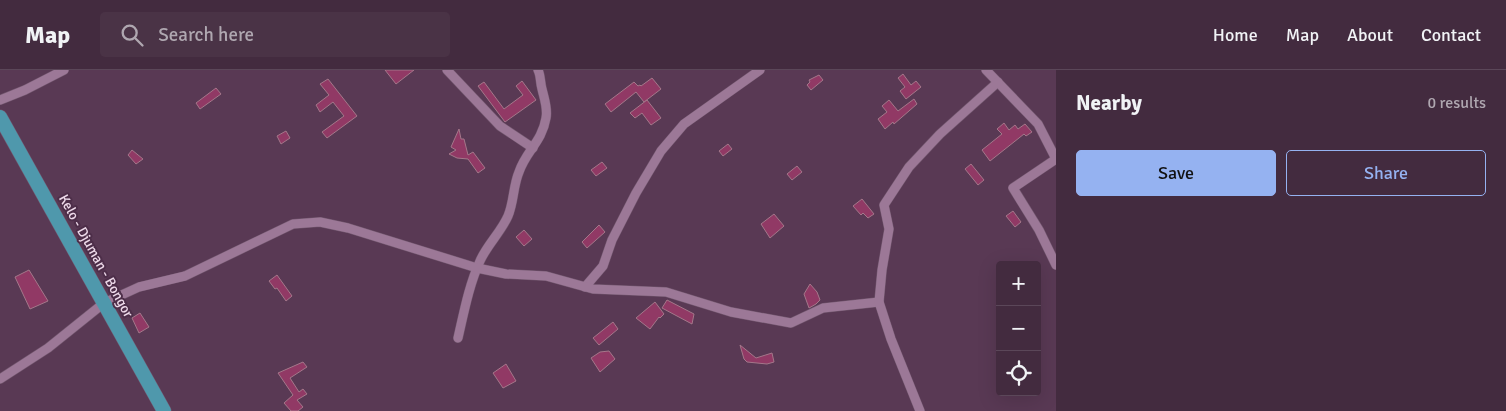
<!DOCTYPE html>
<html lang="en">
<head>
<meta charset="utf-8">
<style>
	body { margin:0; font-family:Signika,sans-serif; background:#4a3346; color:#f1f3f6 }
	.controls { position:absolute; right:15px; bottom:15px; display:grid; overflow:hidden; border-radius:5px; box-shadow:0 5px 20px #0002 }
	.controls button { width:45px; height:45px; display:grid; place-items:center; padding:0; border:0; border-bottom:1px solid #5b4759; background:#432b3f; color:#f1f3f6; font:25px sans-serif }
	.list { margin:0; padding:0; list-style:none }
	h2 { display:flex; justify-content:space-between; align-items:center; height:65px; margin:0; padding:0 20px; font-size:21px }
	h2 small { font-size:16px; font-weight:400; color:#afa7b0 }
	.actions { display:flex; gap:10px; padding:15px 20px }
	.actions a { flex:1; padding:11px 0; border:1px solid #95b2f1; border-radius:5px; text-align:center; font-size:18px; color:#95b2f1 }
	.actions .main { background:#95b2f1; color:#111 }
	.icon { flex:none; width:28px; height:28px; fill:none; stroke:currentColor; stroke-width:2; stroke-linecap:round; stroke-linejoin:round }
	.map { position:relative; flex:none; width:1056px; height:341px; overflow:hidden }
	header { display:flex; align-items:center; gap:30px; box-sizing:border-box; height:70px; padding:0 25px; background:#432b3f; border-bottom:1px solid #5b4759 }
	header strong { font-size:24px }
	nav { display:flex; gap:28px; margin-inline-start:auto; font-size:18px }
	.search { width:350px; height:45px; background:#4a3346; display:flex; align-items:center; gap:12px; box-sizing:border-box; padding:0 18px; border-radius:5px; color:#afa7b0; font-size:19px }
	main { display:flex }
	aside { flex:1; background:#432b3f }
	.map>svg:first-child { display:block }
</style>
</head>
<body>
<header>
<strong>Map</strong>
<div class="search"><svg class="icon" aria-label="search" viewBox="0 0 24 24"><circle cx="10" cy="10" r="6"/><path d="M15 15l6 6"/></svg>Search here</div>
<nav><a>Home</a><a>Map</a><a>About</a><a>Contact</a></nav>
</header>
<main>
<div class="map">
<svg width="1056" height="341" viewBox="0 0 1056 341">
	<rect width="100%" height="100%" fill="#593954"/>
	<!-- building -->
	<g fill="#913965" stroke="#a4778a">
		<path d="M385 0H414L396 14Z"/>
		<path d="M903 4 911 15 916 11 921 17 906 29 900 21 905 17 898 8Z"/>
		<path d="M819 5 823 10 811 20 807 15 810 12 809 10Z"/>
		<path d="M652 8 661 19 644 32 636 22 611 42 605 34 634 12 638 16 640 15 641 16Z"/>
		<path d="M328 9 357 46 327 68 322 62 344 46 333 32 320 42 316 35 329 25 320 14Z"/>
		<path d="M522 11 536 30 505 52 478 16 484 12 504 39 523 25 516 16Z"/>
		<path d="M216 18 221 24 200 39 196 33Z"/>
		<path d="M914 29 917 34 894 54 893 52 885 59 878 49 887 42 882 36 889 30 898 41Z"/>
		<path d="M647 30 661 48 651 55 642 43 635 48 630 43Z"/>
		<path d="M1004 53 1009 60 1015 55 1018 59 1025 54 1032 62 1026 66 1024 64 990 91 982 80 1002 64 997 59Z"/>
		<path d="M459 59 461 69H464L468 85 473 82 485 98 478 103 468 89 457 88 449 84 456 80 451 77Z"/>
		<path d="M286 61 290 68 281 74 277 66Z"/>
		<path d="M728 74 732 79 723 86 719 81Z"/>
		<path d="M132 80 143 89 136 94 128 85Z"/>
		<path d="M602 92 607 98 596 106 591 100Z"/>
		<path d="M971 94 984 110 978 115 965 99Z"/>
		<path d="M797 96 802 102 792 110 787 104Z"/>
		<path d="M862 129 874 144 868 148 863 143 861 145 853 136Z"/>
		<path d="M1013 141 1021 152 1015 157 1006 146Z"/>
		<path d="M774 144 784 156 770 168 761 154Z"/>
		<path d="M599 155 605 162 587 178 582 172Z"/>
		<path d="M524 160 532 169 524 176 516 167Z"/>
		<path d="M29 200 48 231 30 239 15 207Z"/>
		<path d="M277 205 292 226 286 231 277 218 275 219 269 211Z"/>
		<path d="M810 214 817 222 820 230 816 234 809 238 804 224Z"/>
		<path d="M667 230 694 244 692 254 662 238Z"/>
		<path d="M655 232 664 244 660 248 659 247 650 259 636 248Z"/>
		<path d="M140 243 149 257 139 263 132 248Z"/>
		<path d="M613 252 618 259 599 275 593 268Z"/>
		<path d="M740 275 756 288 772 283 774 292 767 294 747 292 744 289Z"/>
		<path d="M609 281 615 289 600 302 591 288 600 282Z"/>
		<path d="M303 292 307 297 290 308 299 322 303 319 307 324 297 330 303 337 298 341H291L284 333 293 325 278 303Z"/>
		<path d="M506 294 516 311 503 318 493 303Z"/>
	</g>
	<g fill="none" stroke-linecap="round" stroke-linejoin="round">
		<defs>
			<g id="minor">
				<path d="M447 0 500 56 533 78"/>
				<path d="M986 0 1038 54 1056 89"/>
				<path d="M0 30 25 20 64 0"/>
				<path d="M1056 89 1013 118 1039 160 1056 195"/>
				<path d="M585 217 603 196 612 170 636 123 661 81 684 54 760 0"/>
				<path d="M458 268C464 242 469 215 480 191 487 175 501 162 508 146 514 132 513 116 519 102 526 81 542 72 546 48 548 38 544 28 542 19 540 12 541 6 538 0"/>
				<path d="M0 309 48 278 104 233 139 217 185 206 293 154 320 152 348 158 477 198 506 204 546 206 593 219 666 222 731 242 791 253 823 238 879 232"/>
				<path d="M920 341 891 269 879 232 882 200 889 159 884 135 909 97 940 64 998 12"/>
			</g>
			<path id="trunk" d="M0 47 164 341"/>
		</defs>
		<!-- minor casing -->
		<use href="#minor" stroke="#72576e" stroke-width="10"/>
		<!-- trunk casing -->
		<use href="#trunk" stroke="#72576e" stroke-width="15"/>
		<!-- minor -->
		<use href="#minor" stroke="#9c7897" stroke-width="9"/>
		<!-- trunk -->
		<use href="#trunk" stroke="#4f98ac" stroke-width="14"/>
	</g>
	<g text-anchor="middle" dominant-baseline="central" stroke-width="4" stroke-linejoin="round" paint-order="stroke">
		<!-- street labels -->
		<g font-size="14" fill="#eedaea" stroke="#4d2e49">
			<text transform="translate(96 186) rotate(61)">Kelo - Djuman - Bongor</text>
		</g>
	</g>
</svg>
<div class="controls">
<button>+</button>
<button>−</button>
<button><svg class="icon" aria-label="locate" viewBox="0 0 24 24"><circle cx="12" cy="12" r="6"/><path d="M12 2v4M12 18v4M2 12h4M18 12h4"/></svg></button>
</div>
</div>
<aside>
<h2>Nearby<small>0 results</small></h2>
<ul class="list">
</ul>
<div class="actions"><a class="main">Save</a><a>Share</a></div>
</aside>
</main>
</body>
</html>
